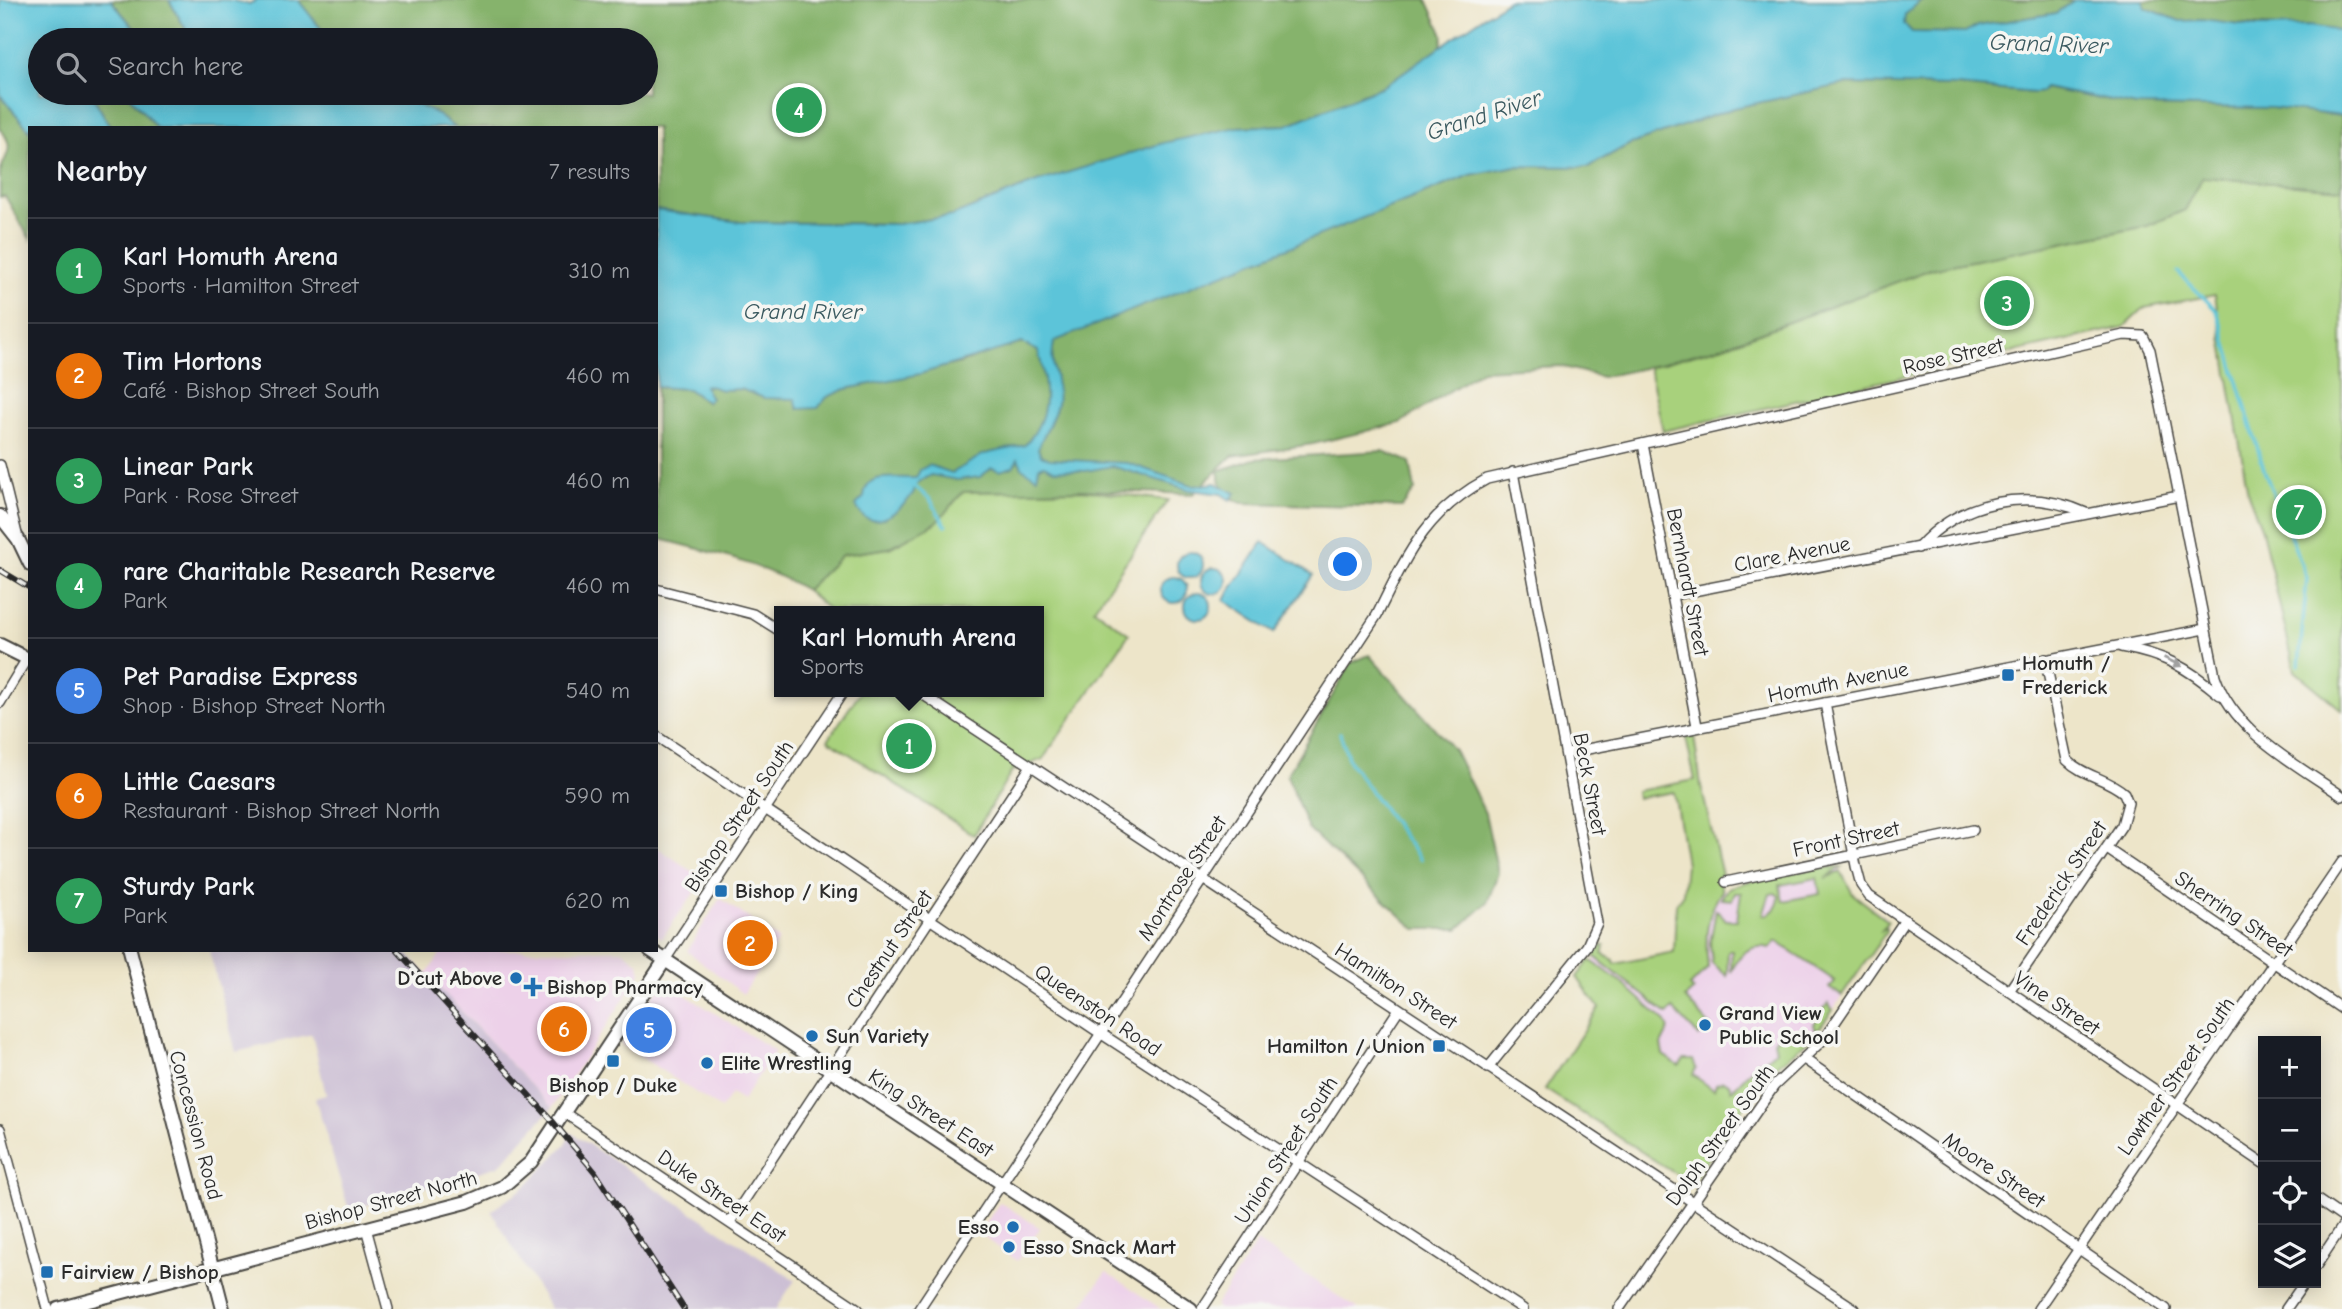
<!DOCTYPE html>
<html lang="en">
<head>
<meta charset="utf-8">
<style>
	body { margin:0; font-family:"Comic Neue",sans-serif; background:#20242c; color:#f1f3f6 }
	.controls { position:absolute; right:21px; bottom:21px; display:grid; overflow:hidden; border-radius:0px; box-shadow:0 4px 18px #0003 }
	.controls button { width:63px; height:63px; display:grid; place-items:center; padding:0; border:0; border-bottom:2px solid #363941; background:#171b24; color:#f1f3f6; font:35px sans-serif }
	.you { position:absolute; left:1346px; top:565px; width:24px; height:24px; margin:-18px; border:5px solid #fff; border-radius:50%; background:#1a73e8; box-shadow:0 0 0 10px #1a73e833 }
	.badge { display:grid; place-items:center; width:46px; height:46px; border-radius:50%; background:#1f6fb2; color:#fff; font-size:23px; font-weight:700 }
	.pin { position:absolute; translate:-50% -50%; border:4px solid #fff; box-shadow:0 2px 7px #0006 }
	.popup { position:absolute; left:774px; top:606px; width:270px; height:91px; box-sizing:border-box; display:grid; place-content:center; border-radius:0px; background:#171b24; filter:drop-shadow(0 2px 5px #0005); font-size:23px; white-space:nowrap; color:#9ea1a6 }
	.popup b { font-size:26px; color:#f1f3f6 }
	.popup::after { content:''; position:absolute; left:50%; top:100%; margin-left:-14px; border:14px solid transparent; border-top-color:#171b24 }
	.list { margin:0; padding:0; list-style:none }
	h2 { display:flex; justify-content:space-between; align-items:center; height:91px; margin:0; padding:0 28px; font-size:30px }
	h2 small { font-size:23px; font-weight:400; color:#9ea1a6 }
	.list li { display:grid; grid-template-columns:46px 1fr auto; gap:21px; align-items:center; box-sizing:border-box; height:105px; padding:0 28px; border-top:2px solid #363941 }
	.list b { display:block; font-size:26px; white-space:nowrap }
	.list p { margin:0; font-size:23px; white-space:nowrap; color:#9ea1a6 }
	.list em { font-size:23px; font-style:normal; color:#9ea1a6 }
	.icon { flex:none; width:38px; height:38px; fill:none; stroke:currentColor; stroke-width:2; stroke-linecap:round; stroke-linejoin:round }
	.map { position:relative; flex:none; width:2342px; height:1309px; overflow:hidden }
	.search { position:absolute; background:#171b24; box-shadow:0 4px 18px #0003; left:28px; top:28px; width:630px; height:77px; display:flex; align-items:center; gap:18px; box-sizing:border-box; padding:0 24px; border-radius:38px; color:#9ea1a6; font-size:26px }
	.panel { position:absolute; background:#171b24; box-shadow:0 4px 18px #0003; left:28px; top:126px; width:630px; height:826px; border-radius:0px }
	.map>svg:first-child { display:block }
</style>
</head>
<body>
<div class="map">
<svg width="2342" height="1309" viewBox="0 0 2342 1309">
	<rect width="100%" height="100%" fill="#f6f6f2"/>
	<filter id="ink" filterUnits="userSpaceOnUse"><feTurbulence type="fractalNoise" baseFrequency=".0143" numOctaves="2"/><feDisplacementMap in="SourceGraphic" scale="14" xChannelSelector="R" yChannelSelector="G"/><feConvolveMatrix kernelMatrix="1 2 1 2 8 2 1 2 1" color-interpolation-filters="sRGB"/></filter>
	<filter id="wash" filterUnits="userSpaceOnUse"><feTurbulence type="fractalNoise" baseFrequency=".00686" numOctaves="4" result="noise"/><feDisplacementMap in="SourceGraphic" scale="28" xChannelSelector="R" yChannelSelector="G"/><feGaussianBlur stdDeviation="1.57" result="paint"/><feColorMatrix in="noise" values="0 0 0 0 0 0 0 0 0 0 0 0 0 0 0 0 0 1.4 0 .05"/><feComposite in="paint" operator="in"/></filter>
	<g filter="url(#wash)">
		<rect width="100%" height="100%" fill="#ede5c9"/>
		<!-- built -->
		<g fill="#edd1e9">
			<path d="M656 847 704 879 662 938 656 934Z"/>
			<path d="M1839 867 1853 894 1887 918 1886 932 1819 1030 1767 1073 1691 1184 1545 1089 1599 1008 1579 979 1600 954 1614 960 1615 964 1704 947 1711 890H1726L1742 883 1776 876Z"/>
			<path d="M720 898 779 940 743 994 687 951Z"/>
			<path d="M443 950H622L639 963 641 973 552 1108 427 974Z"/>
			<path d="M668 984 775 1051 742 1101 731 1094 721 1109 621 1044 655 993Z"/>
			<path d="M1000 1202 1040 1228 1017 1261 979 1233Z"/>
			<path d="M1257 1242 1338 1296 1359 1309H1219L1215 1306Z"/>
			<path d="M1106 1272 1161 1309H1080Z"/>
		</g>
		<!-- industrial -->
		<g fill="#ccbfd4">
			<path d="M209 950H404L552 1108 499 1166 349 1210 315 1098 326 1095 312 1034 236 1052Z"/>
			<path d="M570 1132 795 1280 776 1309H550L491 1211 525 1187 566 1144Z"/>
		</g>
		<!-- green -->
		<g fill="#a8d17c" stroke="#6a7e54" stroke-width="2" fill-rule="evenodd">
			<path d="M2203 177 2342 189V710L2295 671 2262 530 2248 494 2215 295 2144 308 2124 327 1663 431 1649 367 1727 345 1931 269 2147 226 2185 210Z"/>
			<path d="M1082 490 1168 500 1094 609 1129 634 1043 759 1012 771 974 835 828 740 860 692H1038V611H830L806 590 842 555 889 548 935 523 963 492Z"/>
			<path d="M1694 736 1701 786 1722 875 1718 876 1722 891C1705 914 1705 941 1708 968L1690 986 1694 990 1685 998 1710 1026 1699 1036 1673 1009 1667 1014 1594 956 1602 945 1605 946 1602 954 1614 960 1615 964 1674 952 1676 904 1683 894 1686 864 1674 792 1637 798 1636 791 1695 780 1686 738Z"/>
			<path d="M1842 867 1825 878 1841 872 1853 894 1888 921 1882 930 1886 928V932L1842 996 1830 988 1835 981 1776 941 1770 948C1750 943 1738 955 1731 972L1732 951H1728L1727 976 1712 963 1710 943 1716 910 1726 920H1737L1741 893H1735L1732 900 1721 899C1723 896 1724 892 1727 890 1742 879 1823 866 1842 867ZM1817 878 1820 894 1783 901 1780 885ZM1775 893 1779 896C1779 906 1773 914 1763 915L1770 894Z"/>
			<path d="M1590 960 1620 981 1666 1022 1669 1029 1661 1045 1663 1055 1679 1066 1684 1060H1693L1696 1068 1693 1075 1714 1090 1716 1084 1723 1081 1729 1084 1731 1090 1734 1088 1759 1061 1762 1063 1776 1050 1774 1040 1782 1033 1793 1032 1792 1037 1799 1039 1801 1034 1808 1041 1767 1073 1691 1184 1545 1089 1599 1008 1577 977Z"/>
			<path d="M1828 1003 1833 1010 1819 1029H1815L1814 1024Z"/>
		</g>
		<!-- forest -->
		<g fill="#86b36c" stroke="#586f4c" stroke-width="2">
			<path d="M111 0H169L192 40H144Z"/>
			<path d="M298 0H1427L1443 35 1440 50 1383 86 1287 125 1237 127 1034 183 952 216 898 224 740 222 656 210V128H455L434 112 391 93H646V40H330Z"/>
			<path d="M1921 0H2074L2056 13 1978 26 1966 33 1912 32 1904 24V15Z"/>
			<path d="M2143 0H2342V31L2180 21 2146 8Z"/>
			<path d="M1845 84 1956 86 2035 93 2043 88 2137 106 2272 108 2342 116V189L2203 177 2185 210 2147 226 1931 269 1727 345 1649 367 1602 377 1560 366 1482 370 1400 423 1313 444 1232 456 1193 494 1082 490 963 492 936 523 889 548 842 555 806 590C760 563 708 551 656 538V387L688 389 706 402V384L722 390 741 389 764 398 827 397 846 389 961 363 1006 346 1059 338 1470 175 1516 166 1588 167 1628 145 1734 108Z"/>
			<path d="M91 93H127L157 128H111Z"/>
			<path d="M0 95 30 131V239L5 196 0 197C0 190 0 181 0 174 3 156 18 149 0 129Z"/>
			<path d="M1383 451 1410 462 1415 490 1402 507 1242 503C1226 497 1221 488 1218 471L1254 459Z"/>
			<path d="M1369 655 1454 750 1485 813 1498 873 1487 903 1458 929H1415L1308 829 1287 775 1351 663Z"/>
		</g>
		<!-- water -->
		<g fill="#5cc4d9" stroke="#447882" stroke-width="2">
			<path d="M0 0H111L114 4 144 40H40V93H91L111 128H30V131L0 95Z"/>
			<path d="M169 0H228L249 4 257 0H298L330 40H192Z"/>
			<path d="M1508 0H1921L1905 15 1904 24 1912 32 1965 33 1978 26 2056 13 2074 0H2143L2146 8 2180 21 2202 20 2257 27 2309 26 2342 31V116L2272 108 2137 106 2044 88 2042 92 2035 93 1956 86 1845 84 1734 108 1628 145 1588 167 1516 166 1470 175 1055 341C1047 360 1061 383 1057 403 1054 421 1043 433 1038 449L1041 455 1050 459 1128 463 1194 486 1215 483 1236 493 1230 500 1221 494 1190 490 1112 466 1086 471 1054 470 1044 465 1039 467 1037 477 1023 469 1018 459 1013 467 1000 471 992 468 980 477 957 480 931 475C927 477 919 481 917 484 914 487 915 492 912 495 900 512 868 536 856 505L864 497C865 470 896 479 916 478L920 470 929 465 952 473 984 454 1025 445C1051 416 1048 387 1038 351L1022 343 920 374 846 389 827 397 818 408 798 409 795 399 764 398 741 389 722 390 706 385 704 386 711 398 707 402 688 389 656 387V210L740 222 898 224 952 216 1034 183 1163 143 1237 127 1287 125 1383 86Z"/>
			<path d="M127 93H391L434 112 455 128H157Z"/>
			<path d="M1263 542 1313 575 1274 633 1224 600Z"/>
			<circle cx="1190" cy="565" r="13"/>
			<circle cx="1214" cy="581" r="13"/>
			<circle cx="1174" cy="590" r="13"/>
			<circle cx="1198" cy="606" r="13"/>
		</g>
		<g fill="none" stroke-linecap="round" stroke-linejoin="round">
			<!-- stream -->
			<g stroke="#5cc4d9" stroke-width="3.5">
				<path d="M2178 272 2217 311 2265 473 2307 578 2299 665"/>
				<path d="M913 485 930 499 946 526"/>
				<path d="M1340 733 1349 761 1420 859"/>
			</g>
		</g>
	</g>
	<g filter="url(#ink)">
		<g fill="none" stroke-linecap="round" stroke-linejoin="round">
			<defs>
				<g id="street">
					<path d="M1643 444 1697 726"/>
					<path d="M0 465 17 534"/>
					<path d="M1918 548C1960 500 2028 487 2086 513"/>
					<path d="M656 589 753 614 780 631"/>
					<path d="M1673 595 2179 496"/>
					<path d="M2121 647C2165 655 2187 667 2220 695"/>
					<path d="M919 692 1855 1309"/>
					<path d="M0 703 26 660"/>
					<path d="M1825 703 1856 866 1861 885 1869 896 2263 1163"/>
					<path d="M656 736 1094 1029 1523 1309"/>
					<path d="M1567 753 2205 629"/>
					<path d="M2107 849 2342 1009"/>
					<path d="M1726 882 1973 830"/>
					<path d="M665 960 843 692"/>
					<path d="M2009 991 2122 825 2128 803 2124 793C2107 778 2083 776 2067 760L2045 659"/>
					<path d="M1804 1059 2166 1309"/>
					<path d="M1488 1068 1587 946 1597 923 1513 472"/>
					<path d="M566 1114 858 1309"/>
					<path d="M0 1129 48 1309"/>
					<path d="M2316 1199 2342 1217"/>
					<path d="M730 1222 1031 766"/>
					<path d="M366 1228 388 1309"/>
					<path d="M2316 1266 2342 1227"/>
					<path d="M919 1309 1377 615C1407 555 1425 512 1487 479L2124 335 2143 336 2150 350 2215 676C2234 733 2295 763 2342 796"/>
					<path d="M1202 1309 1399 1009"/>
					<path d="M1619 1309 1774 1086 1823 1040 1905 920"/>
					<path d="M2038 1309 2342 862"/>
					<path d="M2286 1309 2304 1283"/>
				</g>
				<g id="secondary">
					<path d="M0 516 18 539 30 564"/>
					<path d="M0 645 30 660"/>
					<path d="M130 950 223 1309"/>
					<path d="M650 950 1191 1309"/>
					<path d="M58 1309 467 1202 502 1187 531 1162 665 960"/>
				</g>
			</defs>
			<!-- street casing -->
			<use href="#street" stroke="#484743" stroke-width="12"/>
			<!-- secondary casing -->
			<use href="#secondary" stroke="#484743" stroke-width="16"/>
			<!-- street -->
			<use href="#street" stroke="#fff" stroke-width="9"/>
			<!-- secondary -->
			<use href="#secondary" stroke="#fff" stroke-width="12"/>
			<defs>
				<g id="rail">
					<path d="M0 570 30 588"/>
					<path d="M397 950 548 1116 595 1172 684 1309"/>
				</g>
			</defs>
			<!-- rail casing -->
			<use href="#rail" stroke="#2b2b2b" stroke-width="6"/>
			<!-- rail -->
			<use href="#rail" stroke="#f6f6f2" stroke-width="3.5" stroke-dasharray="10" stroke-linecap="butt"/>
		</g>
		<!-- one-way arrows -->
		<defs><path id="oneway-solid" d="M-6-.8H1V-3.2L6.5 0L1 3.2V.8H-6Z" transform="scale(1.75)"/></defs>
		<use fill="#a0a0a0" href="#oneway-solid" transform="translate(2173 662) rotate(26)"/>
	</g>
	<!-- markers -->
	<g fill="#1f6fb2" stroke="#f6f6f2" stroke-width="2.5">
		<rect x="2001" y="668" width="14" height="14" rx="3.5"/>
		<rect x="714" y="884" width="14" height="14" rx="3.5"/>
		<circle cx="516" cy="978" r="7"/>
		<path d="M529.5 976.5h7v7h7v7h-7v7h-7v-7h-7v-7h7z"/>
		<circle cx="1705" cy="1025" r="7"/>
		<circle cx="812" cy="1036" r="7"/>
		<rect x="1432" y="1039" width="14" height="14" rx="3.5"/>
		<rect x="606" y="1054" width="14" height="14" rx="3.5"/>
		<circle cx="707" cy="1063" r="7"/>
		<circle cx="1013" cy="1227" r="7"/>
		<circle cx="1009" cy="1247" r="7"/>
		<rect x="40" y="1265" width="14" height="14" rx="3.5"/>
	</g>
	<g text-anchor="middle" dominant-baseline="central" stroke-width="7" stroke-linejoin="round" paint-order="stroke">
		<!-- street labels -->
		<g font-size="21" fill="#2b2b2b" stroke="#f6f6f2">
			<text transform="translate(1953 356) rotate(-13)">Rose Street</text>
			<text transform="translate(1792 554) rotate(-11)">Clare Avenue</text>
			<text transform="translate(1688 582) rotate(79)">Bernhardt Street</text>
			<text transform="translate(1838 682) rotate(-11)">Homuth Avenue</text>
			<text transform="translate(1590 784) rotate(79)">Beck Street</text>
			<text transform="translate(739 816) rotate(-56)">Bishop Street South</text>
			<text transform="translate(1846 839) rotate(-12)">Front Street</text>
			<text transform="translate(1182 878) rotate(-57)">Montrose Street</text>
			<text transform="translate(2061 883) rotate(-56)">Frederick Street</text>
			<text transform="translate(2234 914) rotate(34)">Sherring Street</text>
			<text transform="translate(889 949) rotate(-56)">Chestnut Street</text>
			<text transform="translate(1396 986) rotate(33)">Hamilton Street</text>
			<text transform="translate(2057 1003) rotate(34)">Vine Street</text>
			<text transform="translate(1098 1010) rotate(34)">Queenston Road</text>
			<text transform="translate(2176 1076) rotate(-55)">Lowther Street South</text>
			<text transform="translate(931 1113) rotate(33)">King Street East</text>
			<text transform="translate(196 1125) rotate(75)">Concession Road</text>
			<text transform="translate(1720 1135) rotate(-54)">Dolph Street South</text>
			<text transform="translate(1286 1150) rotate(-57)">Union Street South</text>
			<text transform="translate(1994 1170) rotate(34)">Moore Street</text>
			<text transform="translate(722 1196) rotate(34)">Duke Street East</text>
			<text transform="translate(391 1200) rotate(-15)">Bishop Street North</text>
		</g>
		<!-- poi labels -->
		<g font-size="21" font-weight="bold" fill="#2b2b2b" stroke="#f6f6f2" text-anchor="start">
			<text x="2022" y="663">Homuth /<tspan x="2022" dy="24">Frederick</tspan></text>
			<text x="735" y="891">Bishop / King</text>
			<text x="502" y="978" text-anchor="end">D'cut Above</text>
			<text x="547" y="987">Bishop Pharmacy</text>
			<text x="1719" y="1013">Grand View<tspan x="1719" dy="24">Public School</tspan></text>
			<text x="826" y="1036">Sun Variety</text>
			<text x="1425" y="1046" text-anchor="end">Hamilton / Union</text>
			<text x="721" y="1063">Elite Wrestling</text>
			<text x="613" y="1085" text-anchor="middle">Bishop / Duke</text>
			<text x="999" y="1227" text-anchor="end">Esso</text>
			<text x="1023" y="1247">Esso Snack Mart</text>
			<text x="61" y="1272">Fairview / Bishop</text>
		</g>
		<!-- water labels -->
		<g font-size="23" font-style="italic" fill="#3a595f" stroke="#f6f6f2">
			<text transform="translate(2049 44) rotate(2)">Grand River</text>
			<text transform="translate(1484 115) rotate(-18)">Grand River</text>
			<text x="803" y="311">Grand River</text>
		</g>
	</g>
</svg>
<div class="controls">
<button>+</button>
<button>−</button>
<button><svg class="icon" aria-label="locate" viewBox="0 0 24 24"><circle cx="12" cy="12" r="6"/><path d="M12 2v4M12 18v4M2 12h4M18 12h4"/></svg></button>
<button><svg class="icon" aria-label="layers" viewBox="0 0 24 24"><path d="M12 4l9 5-9 5-9-5zM3 14l9 5 9-5"/></svg></button>
</div>
<div class="you"></div>
<div class="pin badge" style="left:909px;top:746px;background:#2e9e5b">1</div>
<div class="popup"><b>Karl Homuth Arena</b>Sports</div>
<div class="pin badge" style="left:750px;top:943px;background:#e8710a">2</div>
<div class="pin badge" style="left:2007px;top:303px;background:#2e9e5b">3</div>
<div class="pin badge" style="left:799px;top:110px;background:#2e9e5b">4</div>
<div class="pin badge" style="left:649px;top:1030px;background:#3f7fe0">5</div>
<div class="pin badge" style="left:564px;top:1029px;background:#e8710a">6</div>
<div class="pin badge" style="left:2299px;top:512px;background:#2e9e5b">7</div>
<div class="search"><svg class="icon" aria-label="search" viewBox="0 0 24 24"><circle cx="10" cy="10" r="6"/><path d="M15 15l6 6"/></svg>Search here</div>
<section class="panel">
<h2>Nearby<small>7 results</small></h2>
<ul class="list">
<li><span class="badge" style="background:#2e9e5b">1</span><div><b>Karl Homuth Arena</b><p>Sports · Hamilton Street</p></div><em>310 m</em></li>
<li><span class="badge" style="background:#e8710a">2</span><div><b>Tim Hortons</b><p>Café · Bishop Street South</p></div><em>460 m</em></li>
<li><span class="badge" style="background:#2e9e5b">3</span><div><b>Linear Park</b><p>Park · Rose Street</p></div><em>460 m</em></li>
<li><span class="badge" style="background:#2e9e5b">4</span><div><b>rare Charitable Research Reserve</b><p>Park</p></div><em>460 m</em></li>
<li><span class="badge" style="background:#3f7fe0">5</span><div><b>Pet Paradise Express</b><p>Shop · Bishop Street North</p></div><em>540 m</em></li>
<li><span class="badge" style="background:#e8710a">6</span><div><b>Little Caesars</b><p>Restaurant · Bishop Street North</p></div><em>590 m</em></li>
<li><span class="badge" style="background:#2e9e5b">7</span><div><b>Sturdy Park</b><p>Park</p></div><em>620 m</em></li>
</ul>
</section>
</div>
</body>
</html>
